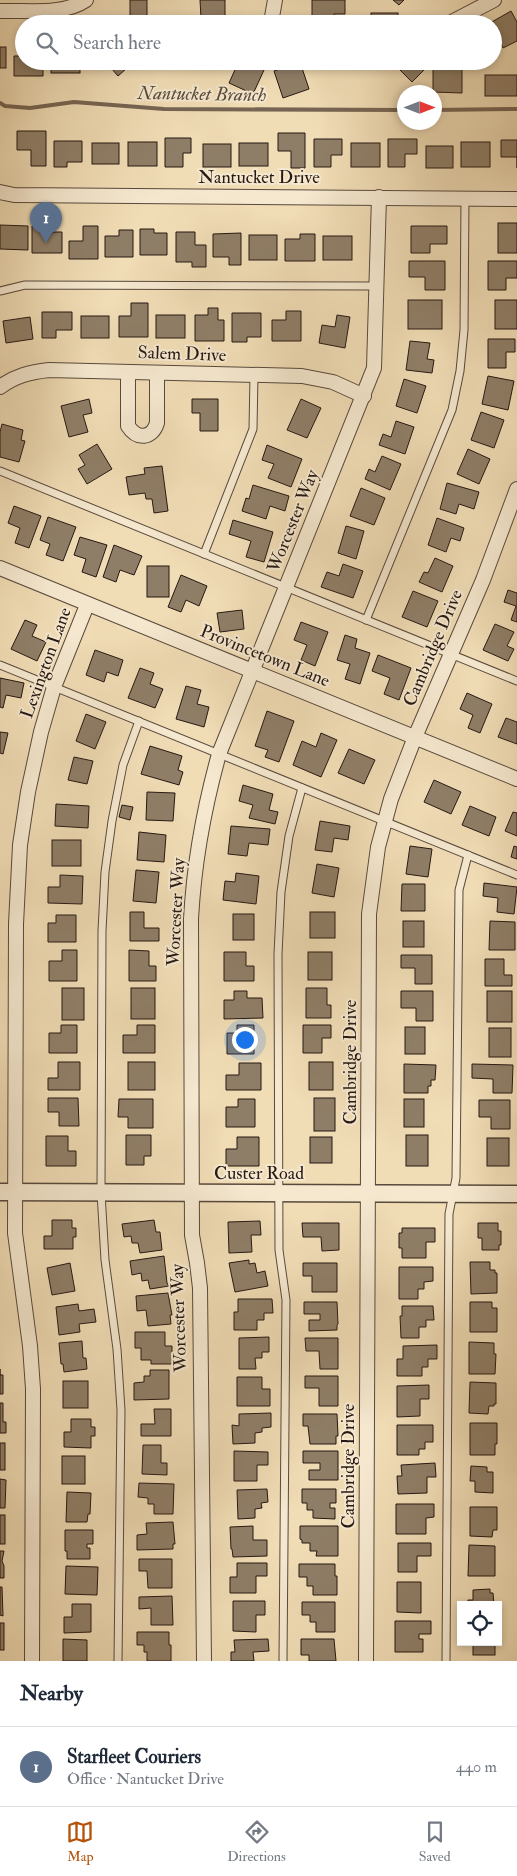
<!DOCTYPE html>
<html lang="en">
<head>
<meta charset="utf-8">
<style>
	body { margin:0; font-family:"IM FELL Double Pica",serif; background:#f2f2f3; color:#1f2937 }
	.controls { position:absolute; right:15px; bottom:15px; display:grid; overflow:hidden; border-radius:0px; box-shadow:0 2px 8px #0003 }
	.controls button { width:45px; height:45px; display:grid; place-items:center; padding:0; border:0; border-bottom:1px solid #e0e1e3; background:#fff; color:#1f2937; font:25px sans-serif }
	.compass { position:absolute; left:397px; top:85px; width:45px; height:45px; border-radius:50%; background:#fff; box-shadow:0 2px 8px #0003; rotate:90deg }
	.you { position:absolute; left:244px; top:1039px; width:18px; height:18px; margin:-12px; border:4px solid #fff; border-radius:50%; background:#1a73e8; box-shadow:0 0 0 8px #1a73e833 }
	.badge { display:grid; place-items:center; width:32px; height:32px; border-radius:50%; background:#b45309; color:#fff; font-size:16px; font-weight:700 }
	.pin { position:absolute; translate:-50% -41px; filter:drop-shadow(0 1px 2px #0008) }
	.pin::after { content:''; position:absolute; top:26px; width:18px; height:15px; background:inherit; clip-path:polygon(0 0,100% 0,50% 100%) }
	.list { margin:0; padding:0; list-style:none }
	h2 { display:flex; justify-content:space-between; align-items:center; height:65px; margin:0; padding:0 20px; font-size:21px }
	h2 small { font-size:16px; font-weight:400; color:#747a83 }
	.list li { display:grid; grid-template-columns:32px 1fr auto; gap:15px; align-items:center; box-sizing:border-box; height:80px; padding:0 20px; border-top:1px solid #e0e1e3 }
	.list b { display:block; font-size:19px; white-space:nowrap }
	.list p { margin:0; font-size:16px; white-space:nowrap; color:#747a83 }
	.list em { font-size:16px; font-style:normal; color:#747a83 }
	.icon { flex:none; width:28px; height:28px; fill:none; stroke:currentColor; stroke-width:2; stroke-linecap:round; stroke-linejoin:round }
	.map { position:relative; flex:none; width:517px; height:1661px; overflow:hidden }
	.search { position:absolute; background:#fff; box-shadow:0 2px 8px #0003; left:15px; right:15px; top:15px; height:55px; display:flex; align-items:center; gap:12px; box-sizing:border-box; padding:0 18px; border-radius:28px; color:#747a83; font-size:19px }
	.sheet { height:145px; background:#fff }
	nav { display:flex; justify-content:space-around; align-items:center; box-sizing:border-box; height:70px; border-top:1px solid #e0e1e3; background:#fff; font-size:14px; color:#747a83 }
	nav a { display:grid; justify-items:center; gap:2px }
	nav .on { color:#b45309 }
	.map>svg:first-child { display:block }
</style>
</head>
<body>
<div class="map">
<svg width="517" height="1661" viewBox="0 0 517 1661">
	<rect width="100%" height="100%" fill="#f0dcb5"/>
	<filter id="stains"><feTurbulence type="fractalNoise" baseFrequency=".004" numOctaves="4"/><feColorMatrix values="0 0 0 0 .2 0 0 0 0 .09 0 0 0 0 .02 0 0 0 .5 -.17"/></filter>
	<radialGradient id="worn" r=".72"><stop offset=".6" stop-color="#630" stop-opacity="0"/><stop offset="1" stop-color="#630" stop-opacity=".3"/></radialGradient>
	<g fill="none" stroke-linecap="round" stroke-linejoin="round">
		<!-- stream -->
		<g stroke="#766553" stroke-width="4">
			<path d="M0 103 5 106 30 108 74 102 164 109 404 110"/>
			<path d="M434 110 517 109"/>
		</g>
	</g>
	<!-- building -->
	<g fill="#8f7e67" stroke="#261813">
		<rect x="130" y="0" width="17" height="23"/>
		<path d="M200 0H225V17L201 18Z"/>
		<path d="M312 0H345V14H334V23H312Z"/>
		<path d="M393 0H404L399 5Z"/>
		<path d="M511 11 517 22V41L503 48 493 30V24L490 23Z"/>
		<rect x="371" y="13" width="27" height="11"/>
		<rect x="0" y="47" width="6" height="21"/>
		<path d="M14 56H24V61H43V76H14Z"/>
		<rect x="51" y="61" width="29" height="12"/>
		<path d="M105 61H135L118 76Z"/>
		<path d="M239 61H246L264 70 253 94 229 83Z"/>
		<path d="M393 61H415L424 70 412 82 392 62Z"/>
		<path d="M300 62 309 89 283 98 274 71Z"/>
		<path d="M433 69H462V93L433 92Z"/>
		<rect x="485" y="75" width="32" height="21"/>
		<path d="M17 131H46V166H31V150H17Z"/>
		<path d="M278 133H305V168H291V151H278Z"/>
		<path d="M165 138H191V153H183V167H165Z"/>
		<path d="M314 139H342V155H331V167H314Z"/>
		<path d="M388 139H417V154H405V167H388Z"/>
		<path d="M501 140H517V168V157H501Z"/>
		<path d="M54 141H82V162H67V167H54Z"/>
		<rect x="128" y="142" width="29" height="24"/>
		<rect x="461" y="142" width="29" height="25"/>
		<rect x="92" y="143" width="27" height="21"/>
		<rect x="239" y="143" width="29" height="23"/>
		<rect x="351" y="143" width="29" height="24"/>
		<rect x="203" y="144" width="28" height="23"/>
		<rect x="426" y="146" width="27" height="22"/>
		<rect x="498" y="223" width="19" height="30"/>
		<path d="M0 225 28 226V250L0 249Z"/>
		<path d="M32 226H47V232H62V253H32Z"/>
		<path d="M83 226H98V259H69V241H83Z"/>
		<path d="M411 226H447V244H430V253H411Z"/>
		<path d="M140 229H154V233H167V255H140Z"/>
		<path d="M119 230H133V257H105V236H119Z"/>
		<path d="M176 232H195V245H206V267H192V262H176Z"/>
		<path d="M241 233V265H229V257H213V234Z"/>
		<path d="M300 234H315V261H285V239H300Z"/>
		<rect x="249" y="235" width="28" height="25"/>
		<rect x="323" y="236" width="29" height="24"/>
		<path d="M409 261H445V290H425V277H409Z"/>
		<path d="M488 261H517V278H506V290H488Z"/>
		<rect x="408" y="300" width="34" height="29"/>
		<rect x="495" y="300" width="22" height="29"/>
		<path d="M131 303H148V337H119V316H131Z"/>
		<path d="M208 308H218V320H224V341H195V315H208Z"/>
		<path d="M286 311H301V341H272V320H286Z"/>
		<path d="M42 312H72V330H56V338H42Z"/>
		<path d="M232 313H261V337H247V342H232Z"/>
		<rect x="156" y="315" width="29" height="23"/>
		<path d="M337 315 350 317 345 348 319 343 322 325 335 327Z"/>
		<rect x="81" y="316" width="28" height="22"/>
		<path d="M30 317 33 339 6 343 3 321Z"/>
		<path d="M488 339H515V352H506V368H488Z"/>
		<path d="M410 341 430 343 427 359 434 360 432 373 406 370Z"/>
		<path d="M488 376 514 381 508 410 482 404Z"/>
		<path d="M404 379 426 386 417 413 396 406Z"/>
		<path d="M89 399 92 413 83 415 88 432 69 437 61 406Z"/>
		<path d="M192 399H218V431H200V413H192Z"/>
		<path d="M301 399 321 408 307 438 287 430Z"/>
		<path d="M481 412 504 420 494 448 471 440Z"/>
		<path d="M396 421 414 427 405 454 379 445 383 434 391 437Z"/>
		<path d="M2 424 23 430 21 440 25 441 19 462 0 457V432Z"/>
		<path d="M97 444 112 469 87 484 78 469 85 465 79 455Z"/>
		<path d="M267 445 302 459 291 487 268 478 274 464 262 460Z"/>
		<path d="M468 449 490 459 479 484 457 474Z"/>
		<path d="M382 456 401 464 390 490 365 479 369 469 375 472Z"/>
		<path d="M162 466 168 511 154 513 152 499H146L145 493 129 495 126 477 145 474 144 468Z"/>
		<path d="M447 483 479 492 474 509 459 504 456 514 440 509Z"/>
		<path d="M253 485 289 496 285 511 270 506 266 519 242 511 246 498 249 499Z"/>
		<path d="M361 488 385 498 374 525 350 516Z"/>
		<path d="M14 506 41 516 29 548 15 543 20 528 8 523Z"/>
		<path d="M48 517 76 527 63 561 46 555 50 544 40 540Z"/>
		<path d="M437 518 464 528 460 541 451 538 446 552 428 545Z"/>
		<path d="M233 520 273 532 264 562 246 557 251 541 229 534Z"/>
		<path d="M346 526 364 531 356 559 338 553Z"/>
		<path d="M80 537 107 545 96 577 82 572 86 559 74 555Z"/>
		<path d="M114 545 142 556 134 575 120 570 116 582 103 577Z"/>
		<path d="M435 558 453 566 442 592 419 582 424 572 428 573Z"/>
		<path d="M343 564 363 571 353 598 321 587 327 572 339 576Z"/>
		<rect x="147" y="566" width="22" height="31"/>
		<path d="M181 575 207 586 199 606 186 600 181 612 168 607Z"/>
		<path d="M508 590 517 593V622L511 620 516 606 504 602Z"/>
		<path d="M413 591 438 601 427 627 402 617Z"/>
		<path d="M242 610 244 629 220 632 217 613Z"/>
		<path d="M25 620 37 625 32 636 46 642 37 661 11 649Z"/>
		<path d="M301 622 328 632 315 666 301 660 307 645 294 640Z"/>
		<path d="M495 624 514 632 507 646 514 649 508 661 483 650Z"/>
		<path d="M345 635 357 639 355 648 370 653 360 684 345 679 350 664 337 660Z"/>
		<path d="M95 650 123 660 118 676 107 672 104 682 86 675Z"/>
		<path d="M378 655 411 668 399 700 384 694 390 678 372 671Z"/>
		<path d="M140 668 154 673 150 684 163 689 155 708 128 698Z"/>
		<path d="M0 678 24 683 21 698 6 695 3 708 0 707Z"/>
		<path d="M186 686 201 690 197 704 209 707 204 727 176 719Z"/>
		<path d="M467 693 492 704 480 733 468 728 473 715 460 709Z"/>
		<path d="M267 711 294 721 279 762 265 757 268 750 255 746Z"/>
		<path d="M86 714 106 722 95 749 76 741Z"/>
		<path d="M506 718 517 722V744L498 737Z"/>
		<path d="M0 732 8 733 3 754 0 753Z"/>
		<path d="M321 733 337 740 321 777 293 765 302 741 316 747Z"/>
		<path d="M150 746 182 756 178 770 183 772 179 785 141 774Z"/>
		<path d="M349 749 375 760 364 784 338 773Z"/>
		<path d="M74 757 93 761 87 784 68 780Z"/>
		<path d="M434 780 461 792 451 814 424 802Z"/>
		<path d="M243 785 273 794 269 810 278 812 275 824 249 818 253 805 239 801Z"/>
		<path d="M147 792 175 793 173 821 146 820Z"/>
		<path d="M56 804 89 806 88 828 55 826Z"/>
		<path d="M122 805 133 807 130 820 119 817Z"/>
		<path d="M470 806 496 817 489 836 462 825Z"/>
		<path d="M513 812 517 813V836L505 831Z"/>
		<path d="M320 821 350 826 348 840 334 838 332 852 315 850Z"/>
		<path d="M231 826 270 829 268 845 249 843 247 856 228 854Z"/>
		<path d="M139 832 166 835 164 862 137 860Z"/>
		<rect x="52" y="840" width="29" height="26"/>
		<path d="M410 846 432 849 428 877 406 874Z"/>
		<path d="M514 846 517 847V859L511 857Z"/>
		<path d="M317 864 339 868 334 897 312 893Z"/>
		<path d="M136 870 159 872 156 903 133 901Z"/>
		<path d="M236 873 259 876 256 904 223 900 225 881 235 882Z"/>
		<path d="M60 875 83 876 82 904 48 903V887H60Z"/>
		<path d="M484 883 517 887 514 914 497 912 498 898 483 896Z"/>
		<path d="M402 884H425V911H401Z"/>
		<path d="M130 912H144V928H159V941H130Z"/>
		<rect x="310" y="912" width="25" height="26"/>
		<rect x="233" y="914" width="21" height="26"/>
		<path d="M56 915H76V942H48V923H56Z"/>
		<rect x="403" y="921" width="21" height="26"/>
		<path d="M490 921 515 922V950H489Z"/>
		<path d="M62 950H77V981H49V961H62Z"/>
		<path d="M129 950 149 951V966H156V981H129Z"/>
		<path d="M224 952H246V966H254V981H224Z"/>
		<rect x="308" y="952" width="24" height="28"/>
		<path d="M401 955H432V984H415V968H401Z"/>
		<path d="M485 959H504V975H512V986H485Z"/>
		<rect x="62" y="988" width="22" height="32"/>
		<rect x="131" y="988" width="24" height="31"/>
		<path d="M306 988H327V1005H331V1018H306Z"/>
		<path d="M234 991H247V998H262L263 1018 224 1019V1000H234Z"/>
		<path d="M401 991H433V1021H416V1008H401Z"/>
		<rect x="487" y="991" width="25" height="31"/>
		<path d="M61 1025H77V1053H49V1033H61Z"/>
		<path d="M137 1025H155V1053H123V1035H137Z"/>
		<path d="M237 1025H254V1054H227V1033H237Z"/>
		<path d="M303 1025H331V1038H322V1053H303Z"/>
		<rect x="405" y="1027" width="20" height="27"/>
		<rect x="489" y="1028" width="22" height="29"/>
		<path d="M58 1062H80V1090H48V1078H58Z"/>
		<rect x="128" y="1062" width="27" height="28"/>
		<rect x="309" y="1062" width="24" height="28"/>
		<path d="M239 1063H261V1090H226V1075H239Z"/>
		<path d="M404 1064 436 1065 435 1080H431V1086H428V1093H404Z"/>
		<path d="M472 1064 513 1065 512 1093H493V1079L472 1078Z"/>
		<path d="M48 1098H78L79 1126H59V1112H48Z"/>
		<rect x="314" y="1098" width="21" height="33"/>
		<path d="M119 1099H153V1128H128V1117H118Z"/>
		<path d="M238 1099H255V1127H226V1107H238Z"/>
		<rect x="404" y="1099" width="20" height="28"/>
		<path d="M479 1100H510V1129H491V1117H479Z"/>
		<path d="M126 1135H151V1156H144V1165H126Z"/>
		<rect x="406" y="1135" width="22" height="31"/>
		<path d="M46 1136H68V1151H76V1166H46Z"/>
		<path d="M237 1137H259V1166H226V1149H237Z"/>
		<rect x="310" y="1137" width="22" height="26"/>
		<rect x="487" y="1138" width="22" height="28"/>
		<path d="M52 1220H72V1228H76V1237H73V1249H44V1236H52Z"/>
		<path d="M154 1220 156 1232H160L162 1250 140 1253 138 1243H132L131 1236 124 1237 122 1224Z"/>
		<path d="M260 1221 261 1235H251L252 1252 229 1253 228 1222Z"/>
		<path d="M302 1223H339V1250L322 1251 321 1237H303Z"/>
		<path d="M478 1223H498V1231H501V1245H499V1250H482V1238H478Z"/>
		<path d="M402 1228H435V1242H426V1258H402V1248H399V1233H402Z"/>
		<path d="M164 1256 167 1283 169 1286 150 1289 148 1280 142 1281 141 1273 132 1275 130 1261Z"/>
		<path d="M249 1260V1264L255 1263 257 1273 265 1271 268 1286 235 1292 229 1263Z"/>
		<path d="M470 1262H490V1270H495V1273H497V1293L471 1294Z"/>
		<path d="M70 1263 75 1291 52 1295 47 1268Z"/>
		<path d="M303 1263H337V1292H312V1276H303Z"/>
		<path d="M399 1267H433V1281L424 1282V1289H418V1299H399Z"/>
		<path d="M168 1293 172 1315H170L171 1324 148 1326 146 1310 137 1311 136 1296Z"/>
		<path d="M238 1299H272L273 1313H264V1320H257V1330H234V1312H238Z"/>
		<path d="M304 1302H337L338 1324 337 1325V1330L309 1331V1320H320V1314H304Z"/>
		<path d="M470 1302H492V1308H497V1332H470Z"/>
		<path d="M78 1304 79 1311 94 1309 96 1322 79 1324 80 1332 59 1335 56 1307Z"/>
		<path d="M402 1306H433L434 1320H426V1327H419V1338H401L400 1316H402Z"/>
		<path d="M135 1332H165V1346H172V1364H151V1360H141V1348H135Z"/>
		<path d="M269 1337V1352H262V1358H255L256 1369H239V1338Z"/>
		<path d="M305 1338H338V1369H320L319 1351H306Z"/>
		<path d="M82 1341 83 1358H86L87 1369 64 1372 63 1364H61L59 1343Z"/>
		<path d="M469 1342 494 1343V1354H496L495 1374H469Z"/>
		<path d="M437 1345V1359H428V1367H422V1376H397V1359H403V1346Z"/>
		<path d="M0 1369V1375H3V1394H0Z"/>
		<path d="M150 1370H169V1399L134 1400V1383L144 1382V1376H150Z"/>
		<path d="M305 1376H338V1406H319V1388H305Z"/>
		<path d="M237 1377H262V1389H270V1406H237Z"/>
		<rect x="63" y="1381" width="25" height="27"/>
		<path d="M470 1382 496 1383V1404H494V1406H489L488 1414 469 1413Z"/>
		<path d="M429 1385V1399H420V1416L397 1417V1386Z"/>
		<path d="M0 1403H3V1422H6V1433H0Z"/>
		<path d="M154 1409H171V1436H141V1424H155Z"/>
		<path d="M271 1413V1427L262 1428V1432L255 1433V1443L233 1444 232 1425 239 1426V1414Z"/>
		<path d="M303 1414H337L338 1436H336V1444H310L308 1426H303Z"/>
		<path d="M71 1419H91V1427H95V1436H91V1448L64 1447V1432H71Z"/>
		<path d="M470 1423H497V1444H495V1455H470Z"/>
		<path d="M397 1425H433V1442H425V1449H419V1455H397Z"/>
		<rect x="0" y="1443" width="5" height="27"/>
		<path d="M143 1445H161V1463H167V1475L142 1474Z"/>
		<path d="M234 1451 268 1452V1465H257V1481H234Z"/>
		<path d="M303 1451H338V1480H309V1470H320V1463H303Z"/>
		<rect x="62" y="1456" width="23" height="28"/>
		<path d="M435 1463 436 1477H427V1493L398 1494 397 1476H402L401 1465Z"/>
		<path d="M471 1466 487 1467V1472H493V1493L475 1492V1481H470Z"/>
		<path d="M0 1479 6 1480 5 1508H0Z"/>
		<path d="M139 1483 174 1484 173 1514H154V1504H148V1498L138 1497Z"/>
		<path d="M267 1489 268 1502 261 1503 262 1508 255 1509V1518L238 1519 237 1490Z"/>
		<path d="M302 1489H336V1503H330V1508H335V1519L313 1518V1510H307V1503H302Z"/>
		<path d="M67 1492 91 1493 90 1514H88L87 1522H66Z"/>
		<path d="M396 1504H434V1517L426 1518V1534H396Z"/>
		<path d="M470 1507H497V1530H493L492 1537 470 1536Z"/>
		<rect x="0" y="1515" width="5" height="29"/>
		<path d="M173 1522 175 1544H173V1549L137 1550V1535L147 1534 146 1523Z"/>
		<path d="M253 1526V1540H267V1556L233 1557 232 1549H231L230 1527Z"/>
		<path d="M300 1526H338V1556H316L317 1551H310V1543H302V1540L300 1539Z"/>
		<path d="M65 1530H93V1544H87V1548H90V1559H67V1551H65Z"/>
		<path d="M398 1543H431V1556H417V1572H398Z"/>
		<path d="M469 1545 495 1546V1576H468Z"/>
		<path d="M0 1551H4L2 1561 4 1566V1578H0Z"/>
		<path d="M139 1559H172V1588H148L147 1571H139Z"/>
		<path d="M237 1563H267V1576H256V1593H230V1577H237Z"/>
		<path d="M299 1564H335V1576H337V1595H313V1586H307V1577H299Z"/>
		<path d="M66 1566 98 1567 97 1595 65 1594Z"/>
		<path d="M397 1582H421V1613L397 1612Z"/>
		<path d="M0 1587H2L3 1616 0 1615Z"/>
		<path d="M490 1589V1593H493L494 1605H468V1600H473V1590Z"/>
		<path d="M172 1596 173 1625H151V1608L139 1609V1597Z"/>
		<path d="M233 1601H265V1615H256V1632L233 1631Z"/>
		<path d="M302 1602H335V1632H316V1622H310V1615H302Z"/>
		<path d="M72 1604H91V1632L64 1633V1617H72Z"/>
		<path d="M395 1621H431V1634H419V1639H423V1652H395Z"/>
		<rect x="0" y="1623" width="4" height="27"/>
		<path d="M137 1632H169V1645H171V1661H147V1652H144V1645H137Z"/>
		<path d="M63 1639 87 1640V1661H63Z"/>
		<path d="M268 1639 269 1651 253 1652 254 1661H231V1652H235L234 1640Z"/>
		<path d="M301 1639H334L336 1661H309V1655H301Z"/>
		<rect x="473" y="1642" width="22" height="13"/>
	</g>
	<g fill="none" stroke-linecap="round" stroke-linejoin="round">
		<defs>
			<g id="service">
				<path d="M0 291 25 285 377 286"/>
				<path d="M0 471 517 681"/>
				<path d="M204 554 253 429 254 375"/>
				<path d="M366 620 452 410 460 371 464 330 465 198"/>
				<path d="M0 665 517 875"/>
				<path d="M118 1661 121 1410 117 1349 105 1260 101 1193 102 931 105 872 112 821 123 765 139 721"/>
				<path d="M283 1661 286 1300 279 1250 278 954 281 892 289 836 302 788"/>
				<path d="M446 1661 449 1214 456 1178 459 890 468 855"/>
			</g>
			<g id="minor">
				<path d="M0 11C28 10 62 16 86 0"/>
				<path d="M272 17 275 0"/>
				<path d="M448 24 494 0"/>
				<path d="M0 192 14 195 517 199"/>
				<path d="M128 372V426C137 440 152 439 157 423V373"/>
				<path d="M0 387C15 376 30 372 49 370L302 376 333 382 364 396"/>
				<path d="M0 568 517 779"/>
				<path d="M32 1661 33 1389 30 1346 15 1233 16 924 20 845 28 792 41 732 54 687 87 605"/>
				<path d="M204 1661 200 1288 197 1263 192 1235 191 919C194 863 204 808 219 754L374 368 379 197"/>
				<path d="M366 1661 369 914 378 847 391 799 415 737 483 580 517 489"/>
			</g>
			<path id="tertiary" d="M0 1192 517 1194"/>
		</defs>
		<!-- service casing -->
		<use href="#service" stroke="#58493c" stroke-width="9"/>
		<!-- minor casing -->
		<use href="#minor" stroke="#58493c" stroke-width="16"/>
		<!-- tertiary casing -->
		<use href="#tertiary" stroke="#58493c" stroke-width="19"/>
		<!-- service -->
		<use href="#service" stroke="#f5e8cf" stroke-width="7"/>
		<!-- minor -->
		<use href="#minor" stroke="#f5e8cf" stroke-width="14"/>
		<!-- tertiary -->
		<use href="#tertiary" stroke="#f5e8cf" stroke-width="16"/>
	</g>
	<g text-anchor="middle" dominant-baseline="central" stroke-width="4" stroke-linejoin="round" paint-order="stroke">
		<!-- street labels -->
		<g font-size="18" fill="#261813" stroke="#f5e8cf">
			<text x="259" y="177">Nantucket Drive</text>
			<text transform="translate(182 354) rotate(2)">Salem Drive</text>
			<text transform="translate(293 521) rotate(-68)">Worcester Way</text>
			<text transform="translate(433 648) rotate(-67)">Cambridge Drive</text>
			<text transform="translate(265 656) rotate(22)">Provincetown Lane</text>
			<text transform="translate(46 663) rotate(-70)">Lexington Lane</text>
			<text transform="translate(176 912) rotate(-87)">Worcester Way</text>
			<text transform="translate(350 1062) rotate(-90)">Cambridge Drive</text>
			<text x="259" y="1173">Custer Road</text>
			<text transform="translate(179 1318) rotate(-92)">Worcester Way</text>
			<text transform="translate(348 1466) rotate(-90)">Cambridge Drive</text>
		</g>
		<!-- water labels -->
		<g font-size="19" font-style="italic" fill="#5b4c3e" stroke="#f5e8cf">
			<text transform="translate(202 94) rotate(1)">Nantucket Branch</text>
		</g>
	</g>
	<rect width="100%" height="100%" filter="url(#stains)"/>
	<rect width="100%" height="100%" fill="url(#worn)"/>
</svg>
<div class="controls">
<button><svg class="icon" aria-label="locate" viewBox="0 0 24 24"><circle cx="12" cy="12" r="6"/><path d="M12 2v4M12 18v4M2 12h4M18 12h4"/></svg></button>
</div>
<svg class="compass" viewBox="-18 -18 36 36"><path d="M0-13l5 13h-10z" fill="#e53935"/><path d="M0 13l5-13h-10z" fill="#747a83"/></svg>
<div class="you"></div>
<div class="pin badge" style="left:46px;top:243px;background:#5c6f8a">1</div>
<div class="search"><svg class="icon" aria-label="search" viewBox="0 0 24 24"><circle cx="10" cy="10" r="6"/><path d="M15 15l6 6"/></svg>Search here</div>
</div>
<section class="sheet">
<h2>Nearby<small></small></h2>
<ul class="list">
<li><span class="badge" style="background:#5c6f8a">1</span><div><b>Starfleet Couriers</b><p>Office · Nantucket Drive</p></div><em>440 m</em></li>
</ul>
</section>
<nav>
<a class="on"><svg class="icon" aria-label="map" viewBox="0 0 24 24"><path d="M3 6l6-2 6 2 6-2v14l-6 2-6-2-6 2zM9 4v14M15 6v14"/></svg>Map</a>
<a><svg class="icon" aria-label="directions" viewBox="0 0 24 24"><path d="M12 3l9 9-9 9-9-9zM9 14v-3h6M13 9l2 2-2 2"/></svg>Directions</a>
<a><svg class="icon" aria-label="saved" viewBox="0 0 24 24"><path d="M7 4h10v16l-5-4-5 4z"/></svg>Saved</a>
</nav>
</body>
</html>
